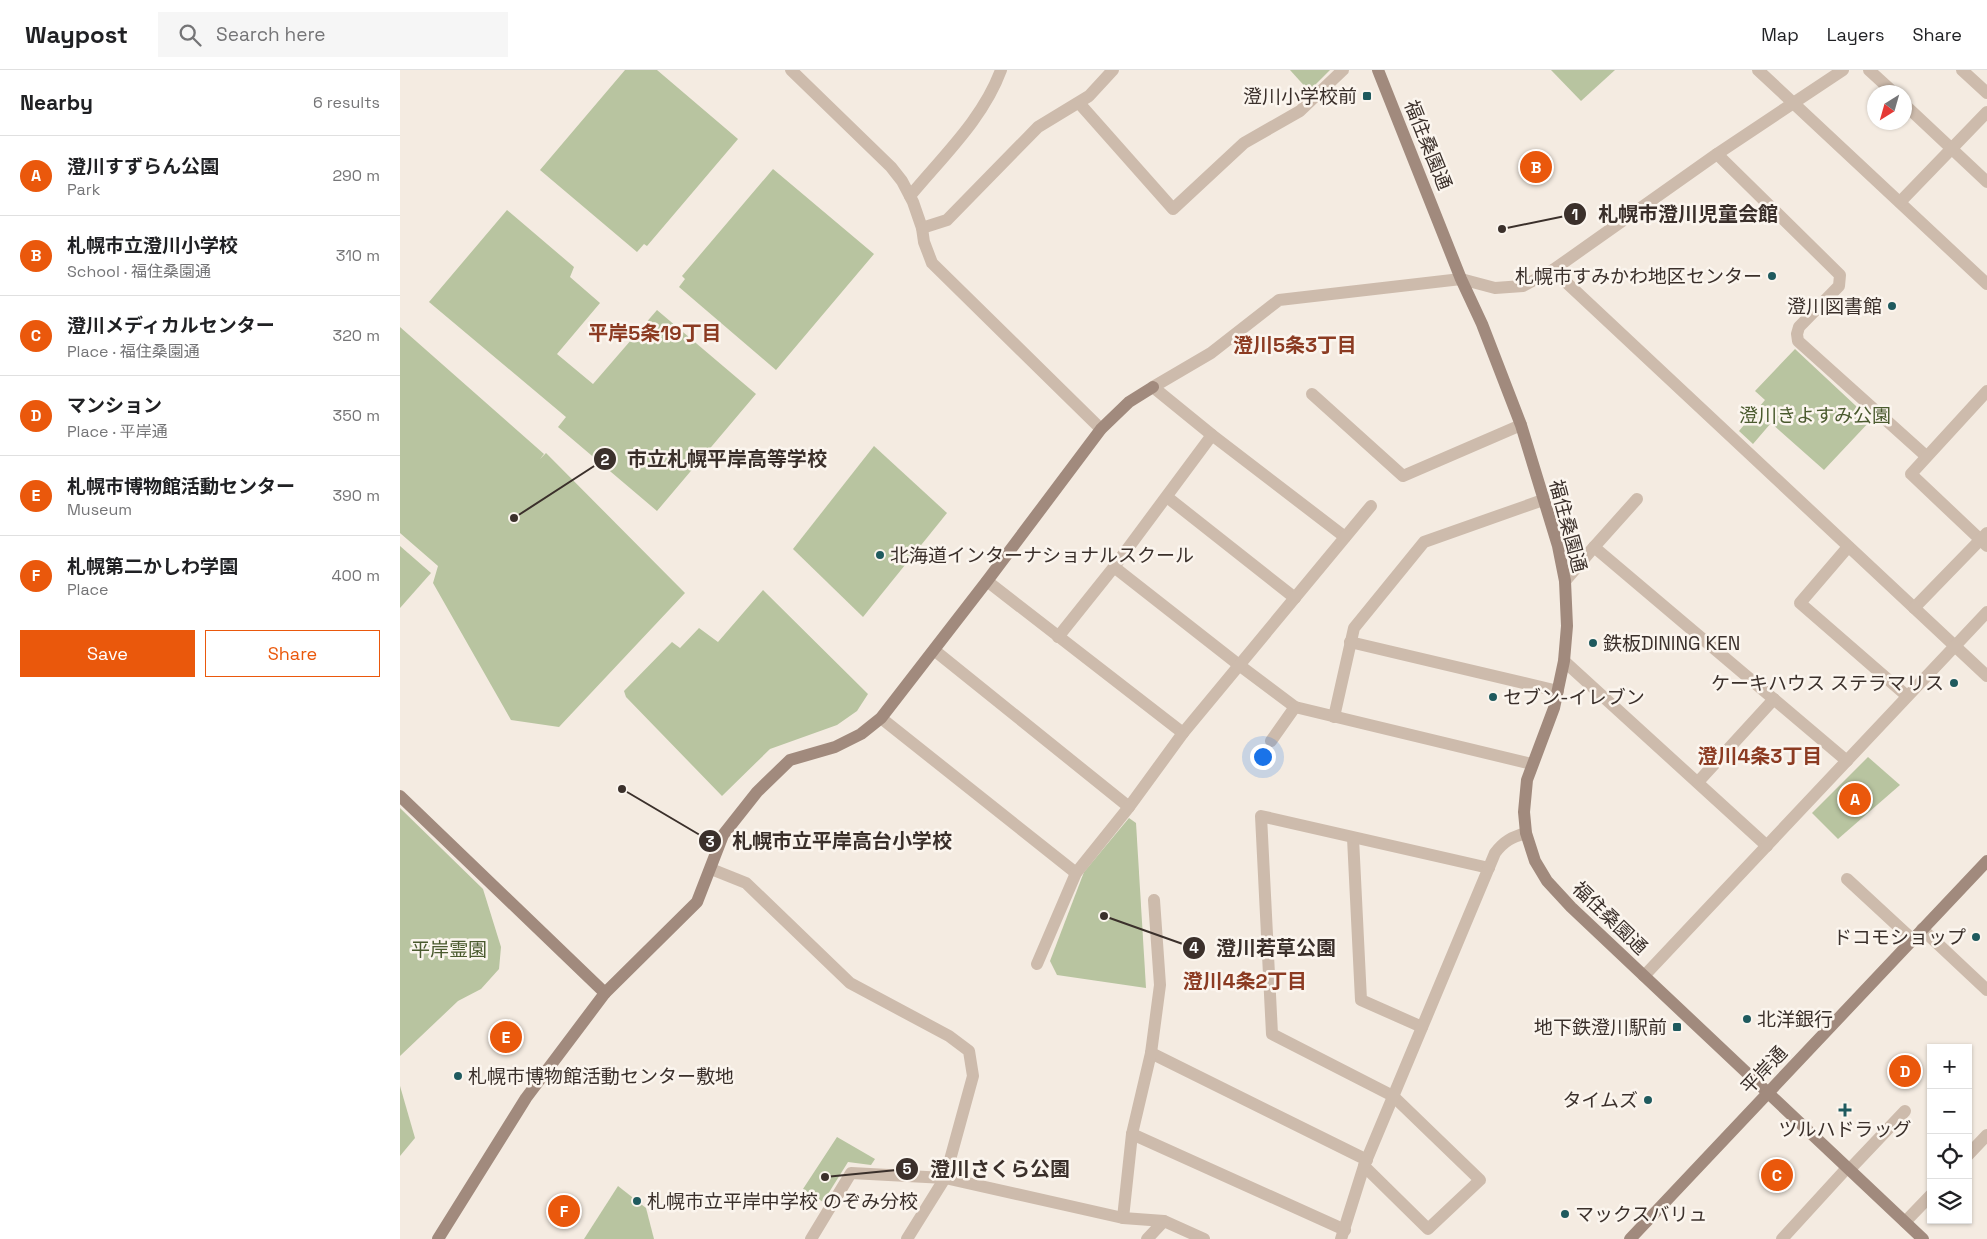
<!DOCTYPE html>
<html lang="en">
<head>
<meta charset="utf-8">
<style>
	body { margin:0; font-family:"Space Grotesk","Noto Sans JP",sans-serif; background:#f6f6f6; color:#202124 }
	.controls { position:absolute; right:15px; bottom:15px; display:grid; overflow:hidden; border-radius:0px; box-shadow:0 1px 4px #0004 }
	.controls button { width:45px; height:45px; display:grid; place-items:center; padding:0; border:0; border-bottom:1px solid #e0e0e0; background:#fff; color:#202124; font:25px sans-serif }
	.compass { position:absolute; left:1467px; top:15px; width:45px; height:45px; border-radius:50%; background:#fff; box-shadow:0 1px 4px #0004; rotate:217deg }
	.you { position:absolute; left:862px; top:686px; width:18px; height:18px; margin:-12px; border:4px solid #fff; border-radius:50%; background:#1a73e8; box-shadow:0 0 0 8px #1a73e833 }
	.badge { display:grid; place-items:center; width:32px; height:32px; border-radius:50%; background:#ea580c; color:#fff; font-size:16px; font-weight:700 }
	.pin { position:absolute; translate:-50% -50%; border:2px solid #fff; box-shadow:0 1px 5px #0006 }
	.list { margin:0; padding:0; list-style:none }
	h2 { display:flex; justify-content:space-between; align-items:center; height:65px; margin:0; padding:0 20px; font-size:21px }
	h2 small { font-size:16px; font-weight:400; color:#757577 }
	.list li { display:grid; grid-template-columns:32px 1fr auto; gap:15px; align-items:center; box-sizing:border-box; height:80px; padding:0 20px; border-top:1px solid #e0e0e0 }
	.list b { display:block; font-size:19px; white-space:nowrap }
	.list p { margin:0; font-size:16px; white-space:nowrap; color:#757577 }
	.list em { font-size:16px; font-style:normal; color:#757577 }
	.actions { display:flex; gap:10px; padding:15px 20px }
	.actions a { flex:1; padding:11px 0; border:1px solid #ea580c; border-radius:0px; text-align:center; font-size:18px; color:#ea580c }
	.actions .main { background:#ea580c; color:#fff }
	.icon { flex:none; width:28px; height:28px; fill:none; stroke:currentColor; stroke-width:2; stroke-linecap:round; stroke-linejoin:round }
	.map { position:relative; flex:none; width:1587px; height:1169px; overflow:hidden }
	header { display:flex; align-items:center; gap:30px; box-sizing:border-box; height:70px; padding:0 25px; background:#fff; border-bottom:1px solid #e0e0e0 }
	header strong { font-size:24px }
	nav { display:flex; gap:28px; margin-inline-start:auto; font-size:18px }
	.search { width:350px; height:45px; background:#f6f6f6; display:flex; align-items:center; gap:12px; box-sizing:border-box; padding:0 18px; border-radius:0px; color:#757577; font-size:19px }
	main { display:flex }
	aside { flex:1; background:#fff }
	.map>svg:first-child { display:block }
</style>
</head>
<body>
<header>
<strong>Waypost</strong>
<div class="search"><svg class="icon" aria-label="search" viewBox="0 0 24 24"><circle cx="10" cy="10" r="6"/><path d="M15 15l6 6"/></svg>Search here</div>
<nav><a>Map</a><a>Layers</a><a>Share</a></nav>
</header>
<main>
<aside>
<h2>Nearby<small>6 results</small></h2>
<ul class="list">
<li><span class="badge">A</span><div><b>澄川すずらん公園</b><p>Park</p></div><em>290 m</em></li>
<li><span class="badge">B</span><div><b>札幌市立澄川小学校</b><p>School · 福住桑園通</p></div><em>310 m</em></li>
<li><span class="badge">C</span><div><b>澄川メディカルセンター</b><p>Place · 福住桑園通</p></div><em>320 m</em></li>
<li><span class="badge">D</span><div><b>マンション</b><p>Place · 平岸通</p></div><em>350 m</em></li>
<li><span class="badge">E</span><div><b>札幌市博物館活動センター</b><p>Museum</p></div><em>390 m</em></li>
<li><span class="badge">F</span><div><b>札幌第二かしわ学園</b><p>Place</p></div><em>400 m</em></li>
</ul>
<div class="actions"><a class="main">Save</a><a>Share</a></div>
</aside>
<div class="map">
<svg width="1587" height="1169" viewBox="0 0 1587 1169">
	<rect width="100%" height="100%" fill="#f4ebe1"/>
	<!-- green -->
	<g fill="#b8c4a0">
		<path d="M225 0H257L338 69 247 176 244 174 237 182 140 100Z"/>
		<path d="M890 0H930L909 21Z"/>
		<path d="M1151 0H1215L1181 31Z"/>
		<path d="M373 99 474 184 376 300 279 217 285 209 282 206Z"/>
		<path d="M107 140 174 197 170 207 200 233 157 284 193 314 257 240 356 324 257 441 158 357 166 347 29 232Z"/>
		<path d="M0 257 144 384 140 389 146 383 285 523 159 657 111 650 33 513 38 496 0 463Z"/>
		<path d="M1395 279 1471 350 1424 400 1371 353 1353 374 1339 361 1365 330 1355 321Z"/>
		<path d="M474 376 547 443 463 547 393 479Z"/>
		<path d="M0 476 31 503 0 538Z"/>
		<path d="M363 520 468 624 457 641 437 655 370 679 322 726 226 627 224 621 272 572 280 578 299 558 318 572Z"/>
		<path d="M1468 687 1500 715 1438 769 1412 743Z"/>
		<path d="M0 738 83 819 101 877 99 899 81 919 58 931 0 986Z"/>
		<path d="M729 748 736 753 746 918 657 905 650 891 684 802Z"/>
		<path d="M0 1016 15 1068 0 1086Z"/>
		<path d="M437 1067 475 1089 471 1095 448 1092 423 1132 403 1119Z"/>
		<path d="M218 1116 246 1138 254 1169H184Z"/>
	</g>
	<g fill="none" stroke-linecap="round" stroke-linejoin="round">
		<!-- street -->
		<g stroke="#cdbbac" stroke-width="12">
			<path d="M391 0 491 97 502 111 513 132 522 158 524 172 532 193 701 359"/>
			<path d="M1358 0 1587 214"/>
			<path d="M1469 0 1493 22"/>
			<path d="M1562 0 1587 23"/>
			<path d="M679 33 773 139 844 73 900 41 943 0"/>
			<path d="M1504 34 1587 112"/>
			<path d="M1317 84 1440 205 1439 216 1399 257 1397 264 1398 271 1526 386"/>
			<path d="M510 126C543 86 583 49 601 0"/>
			<path d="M1500 132 1587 42"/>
			<path d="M522 158 547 150 638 57 689 26 713 0"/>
			<path d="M1153 200 1317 84 1443 0"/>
			<path d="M1587 321 1511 404 1587 476"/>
			<path d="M912 324 1003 406 1121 355"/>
			<path d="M767 427 895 528"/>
			<path d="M945 467 812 365 753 317 811 283 879 230 1061 209 1095 218 1123 216 1153 200 1587 606"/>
			<path d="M1194 477 1237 429"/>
			<path d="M1448 477 1400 533 1507 626"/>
			<path d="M714 497 839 595 895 637 1132 694"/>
			<path d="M587 511 783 663"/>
			<path d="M1165 511 1194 477 1447 691"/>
			<path d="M1514 538 1587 463"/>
			<path d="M658 567 714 497 812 365"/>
			<path d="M950 572 1158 621"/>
			<path d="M534 580 729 737"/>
			<path d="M1164 591 1367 776"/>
			<path d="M934 647 954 558 1024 472 1143 430"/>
			<path d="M481 648 676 803"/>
			<path d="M871 671 895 637"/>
			<path d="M1298 712 1374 629"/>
			<path d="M953 768 961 930 1022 957"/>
			<path d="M311 799 346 813 450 913 549 966 569 981 573 1006 545 1108 507 1169"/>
			<path d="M1447 809 1513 870"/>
			<path d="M1522 859 1587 920"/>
			<path d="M637 894 676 803 729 737 783 663 971 436"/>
			<path d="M1244 906 1587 542"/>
			<path d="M751 983 967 1090"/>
			<path d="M732 1064 945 1160"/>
			<path d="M1568 1085 1587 1065"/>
			<path d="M964 1096 1028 1159 1080 1110 993 1026 872 964 861 746 1089 798"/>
			<path d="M1449 1100 1505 1041"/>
			<path d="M723 1148 732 1064 751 983 760 915 754 830"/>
			<path d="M1505 1152 1531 1125"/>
			<path d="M411 1169 451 1103 545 1108 723 1148 764 1151 804 1169"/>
			<path d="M747 1169 764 1151"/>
			<path d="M941 1169 964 1096 1095 783C1104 771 1112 767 1126 763"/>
			<path d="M1382 1169 1447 1098"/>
		</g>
		<!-- secondary -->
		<g stroke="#a18a7d" stroke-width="12">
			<path d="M978 0 1061 209 1082 254 1121 355 1158 476 1165 511 1167 556 1164 591 1154 638 1127 710 1124 742 1126 763 1135 791 1147 811 1171 837 1523 1169"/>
			<path d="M0 726 205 923"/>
			<path d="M38 1169 126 1028 205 923 297 832 323 765 357 722 390 690 435 677 461 664 481 648 587 511 701 359 729 332 753 317"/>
			<path d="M1230 1169 1587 791"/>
		</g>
	</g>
	<!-- markers -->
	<g fill="#1f5a5e" stroke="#fbf5ee" stroke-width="2">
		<rect x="962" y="21" width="10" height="10" rx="2.5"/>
		<circle cx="1372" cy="206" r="5"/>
		<circle cx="1492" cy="236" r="5"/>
		<circle cx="480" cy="485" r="5"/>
		<circle cx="1193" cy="573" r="5"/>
		<circle cx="1554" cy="613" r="5"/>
		<circle cx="1093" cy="627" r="5"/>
		<circle cx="1576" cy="867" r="5"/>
		<circle cx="1347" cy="949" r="5"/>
		<rect x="1272" y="952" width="10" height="10" rx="2.5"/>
		<circle cx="58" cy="1006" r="5"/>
		<circle cx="1248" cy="1030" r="5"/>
		<path d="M1442.5 1032.5h5v5h5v5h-5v5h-5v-5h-5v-5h5z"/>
		<circle cx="237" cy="1131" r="5"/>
		<circle cx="1165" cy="1144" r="5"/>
	</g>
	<g text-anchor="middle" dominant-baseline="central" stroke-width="5" stroke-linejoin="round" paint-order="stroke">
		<!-- poi labels -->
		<g font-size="19" fill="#3b302b" stroke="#fbf5ee" text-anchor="end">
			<text x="957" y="26">澄川小学校前</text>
			<text x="1362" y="206">札幌市すみかわ地区センター</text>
			<text x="1482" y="236">澄川図書館</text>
			<text x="490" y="485" text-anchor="start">北海道インターナショナルスクール</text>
			<text x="1203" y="573" text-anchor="start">鉄板DINING KEN</text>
			<text x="1544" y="613">ケーキハウス ステラマリス</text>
			<text x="1103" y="627" text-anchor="start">セブン-イレブン</text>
			<text x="1566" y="867">ドコモショップ</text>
			<text x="1357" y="949" text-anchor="start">北洋銀行</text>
			<text x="1267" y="957">地下鉄澄川駅前</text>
			<text x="68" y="1006" text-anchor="start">札幌市博物館活動センター敷地</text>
			<text x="1238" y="1030">タイムズ</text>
			<text x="1445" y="1059" text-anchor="middle">ツルハドラッグ</text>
			<text x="247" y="1131" text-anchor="start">札幌市立平岸中学校 のぞみ分校</text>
			<text x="1175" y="1144" text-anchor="start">マックスバリュ</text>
		</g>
		<!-- street labels -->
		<g font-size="19" fill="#3b302b" stroke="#fbf5ee">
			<text transform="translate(1028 75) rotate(68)">福住桑園通</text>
			<text transform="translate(1168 456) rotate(75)">福住桑園通</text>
			<text transform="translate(1210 848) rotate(44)">福住桑園通</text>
			<text transform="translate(1364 1000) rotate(-47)">平岸通</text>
		</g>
		<!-- park labels -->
		<g font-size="19" fill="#4a5a2e" stroke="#fbf5ee">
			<text x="1415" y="345">澄川きよすみ公園</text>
			<text x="49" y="879">平岸霊園</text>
		</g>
		<!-- neighbourhood labels -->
		<g font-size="20" font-weight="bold" fill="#8c3b22" stroke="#fbf5ee">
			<text x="255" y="263">平岸5条19丁目</text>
			<text x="895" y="275">澄川5条3丁目</text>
			<text x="1360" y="686">澄川4条3丁目</text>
			<text x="845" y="911">澄川4条2丁目</text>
		</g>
	</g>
	<!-- callouts -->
	<path fill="none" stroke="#3b302b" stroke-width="2" d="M1102 159L1175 144M114 448L205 389M222 719L310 771M704 846L794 878M425 1107L507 1099"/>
	<g fill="#3b302b" stroke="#fbf5ee" stroke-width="2">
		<circle cx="1102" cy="159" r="5"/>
		<circle cx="114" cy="448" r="5"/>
		<circle cx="222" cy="719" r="5"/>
		<circle cx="704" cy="846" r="5"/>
		<circle cx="425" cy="1107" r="5"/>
		<circle cx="1175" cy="144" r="12"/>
		<circle cx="205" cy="389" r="12"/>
		<circle cx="310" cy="771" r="12"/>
		<circle cx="794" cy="878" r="12"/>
		<circle cx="507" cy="1099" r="12"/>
	</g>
	<g font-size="15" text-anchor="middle" font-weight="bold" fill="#fff">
		<text x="1175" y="150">1</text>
		<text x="205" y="395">2</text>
		<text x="310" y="777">3</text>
		<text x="794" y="883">4</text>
		<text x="507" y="1104">5</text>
	</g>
	<g font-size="20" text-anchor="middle" font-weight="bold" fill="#3b302b" stroke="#fbf5ee" stroke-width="5" stroke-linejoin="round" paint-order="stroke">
		<text x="1288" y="151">札幌市澄川児童会館</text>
		<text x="327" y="396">市立札幌平岸高等学校</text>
		<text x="442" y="778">札幌市立平岸高台小学校</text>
		<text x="876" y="885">澄川若草公園</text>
		<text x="600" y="1106">澄川さくら公園</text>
	</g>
</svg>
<div class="controls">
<button>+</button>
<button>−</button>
<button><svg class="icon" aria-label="locate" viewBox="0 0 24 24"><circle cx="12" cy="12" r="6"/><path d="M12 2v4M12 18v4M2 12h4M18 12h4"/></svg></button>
<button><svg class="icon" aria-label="layers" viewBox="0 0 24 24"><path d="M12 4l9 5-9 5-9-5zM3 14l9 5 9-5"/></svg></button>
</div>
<svg class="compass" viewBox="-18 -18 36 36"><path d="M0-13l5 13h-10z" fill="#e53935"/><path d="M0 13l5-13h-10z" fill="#757577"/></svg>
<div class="you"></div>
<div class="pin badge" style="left:1455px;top:729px">A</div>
<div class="pin badge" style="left:1136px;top:97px">B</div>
<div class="pin badge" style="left:1377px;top:1105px">C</div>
<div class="pin badge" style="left:1505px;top:1001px">D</div>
<div class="pin badge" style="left:106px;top:967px">E</div>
<div class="pin badge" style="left:164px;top:1141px">F</div>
</div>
</main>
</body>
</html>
